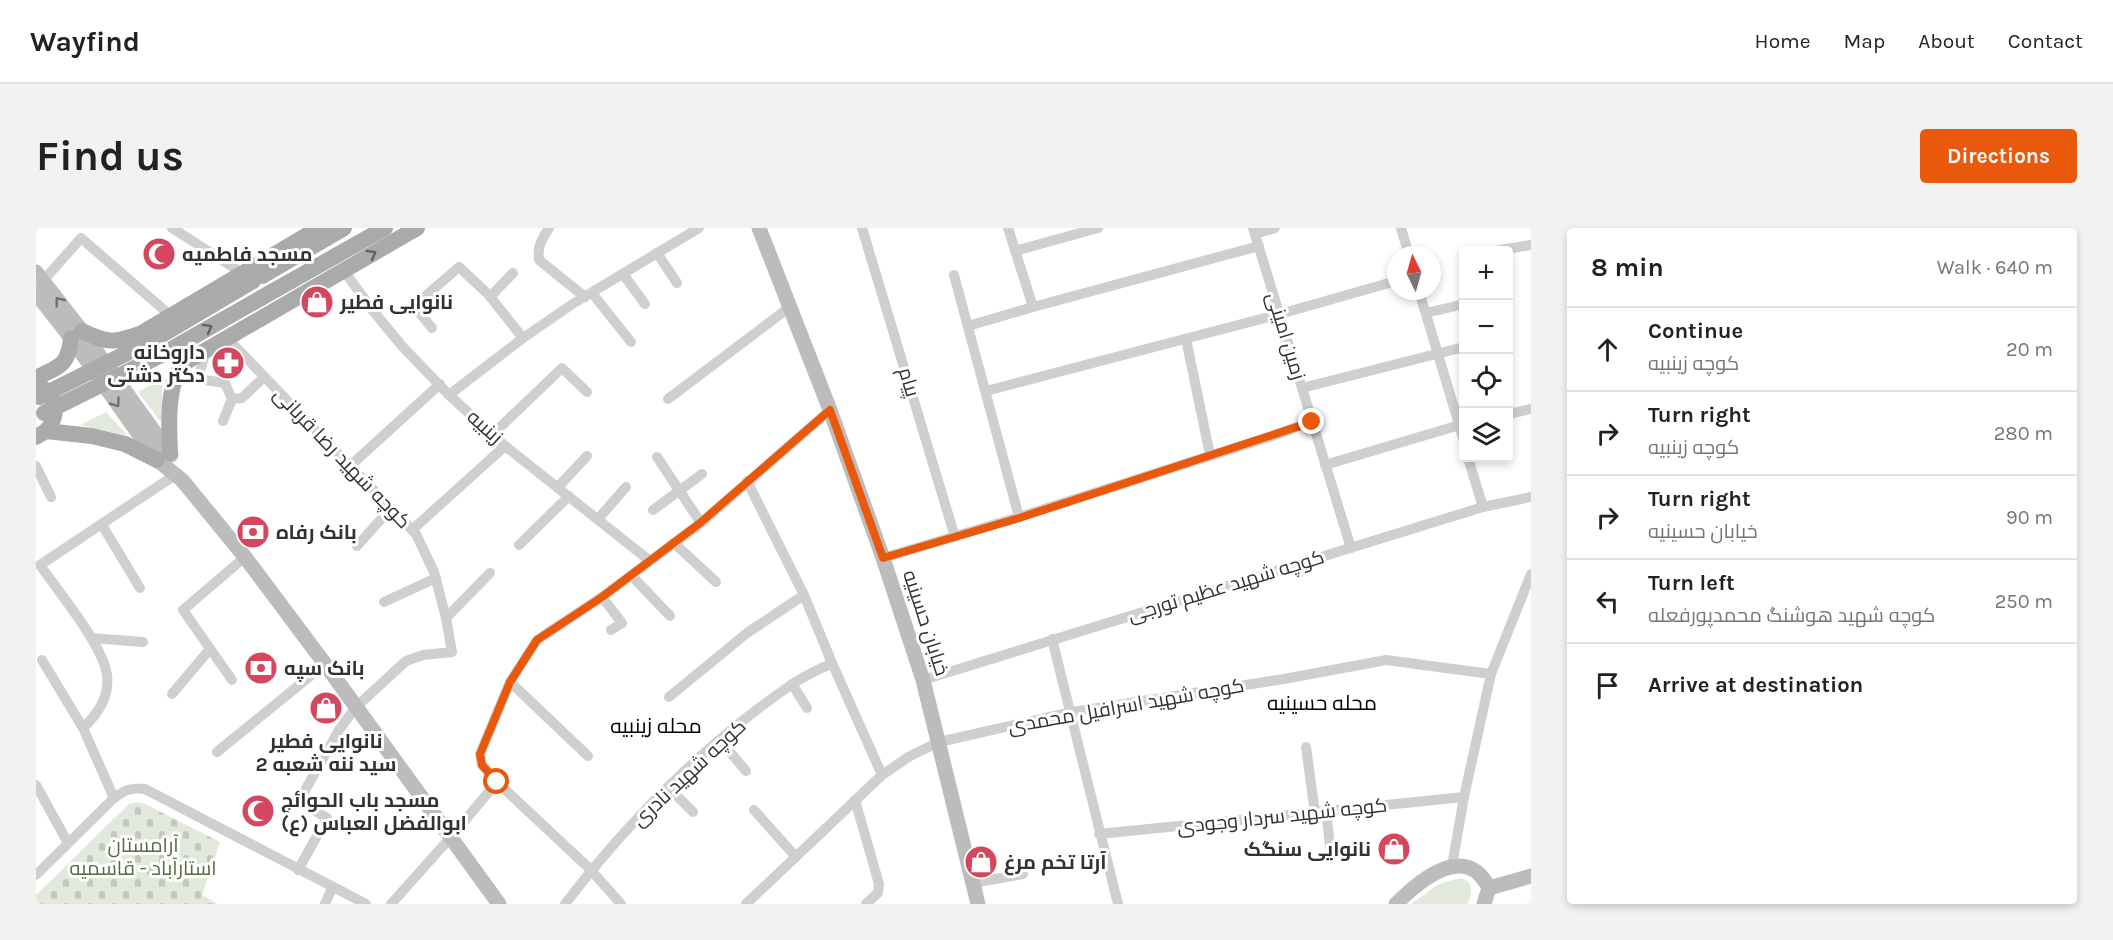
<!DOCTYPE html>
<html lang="en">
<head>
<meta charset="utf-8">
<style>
	body { margin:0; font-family:Karla,Cairo,sans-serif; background:#f2f2f2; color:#222 }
	.controls { position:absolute; right:18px; top:18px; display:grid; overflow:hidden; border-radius:6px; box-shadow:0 3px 9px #0003 }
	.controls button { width:54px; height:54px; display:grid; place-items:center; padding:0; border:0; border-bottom:2px solid #e0e0e0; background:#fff; color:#222; font:30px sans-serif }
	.compass { position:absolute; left:1351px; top:18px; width:54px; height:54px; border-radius:50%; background:#fff; box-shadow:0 3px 9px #0003; rotate:355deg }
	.stop { position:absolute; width:18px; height:18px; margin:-14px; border:4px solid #ea580c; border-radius:50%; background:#fff }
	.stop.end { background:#ea580c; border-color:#fff; box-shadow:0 2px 6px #0008 }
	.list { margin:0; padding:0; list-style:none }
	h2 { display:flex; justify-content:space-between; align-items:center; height:78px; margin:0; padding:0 24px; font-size:26px }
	h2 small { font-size:20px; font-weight:400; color:#767676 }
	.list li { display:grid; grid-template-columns:39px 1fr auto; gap:18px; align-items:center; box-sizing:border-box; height:84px; padding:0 24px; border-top:2px solid #e0e0e0 }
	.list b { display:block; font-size:22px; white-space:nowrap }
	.list p { margin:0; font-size:20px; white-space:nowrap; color:#767676 }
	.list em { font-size:20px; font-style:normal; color:#767676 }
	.icon { flex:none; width:33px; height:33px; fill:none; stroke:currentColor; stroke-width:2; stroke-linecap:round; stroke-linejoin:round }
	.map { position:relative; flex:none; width:1495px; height:676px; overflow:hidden; border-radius:6px }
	header { display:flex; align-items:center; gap:36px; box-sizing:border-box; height:84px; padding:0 30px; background:#fff; border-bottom:2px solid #e0e0e0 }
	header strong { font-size:28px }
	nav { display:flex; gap:33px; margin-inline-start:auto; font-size:21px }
	.intro { display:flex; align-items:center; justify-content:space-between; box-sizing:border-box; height:144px; padding:0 36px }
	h1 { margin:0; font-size:42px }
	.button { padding:15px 27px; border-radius:6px; background:#ea580c; color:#fff; font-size:21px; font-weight:700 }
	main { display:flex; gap:36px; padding:0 36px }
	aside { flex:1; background:#fff; border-radius:6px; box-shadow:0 3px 9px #0003 }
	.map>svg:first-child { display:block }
</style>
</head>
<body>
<header>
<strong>Wayfind</strong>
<nav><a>Home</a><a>Map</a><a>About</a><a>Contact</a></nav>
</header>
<div class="intro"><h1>Find us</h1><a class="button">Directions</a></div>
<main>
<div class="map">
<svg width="1495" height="676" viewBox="0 0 1495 676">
	<defs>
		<pattern id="cemetery-stones" width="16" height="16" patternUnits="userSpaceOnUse" patternTransform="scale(1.5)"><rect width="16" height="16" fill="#e3e8dc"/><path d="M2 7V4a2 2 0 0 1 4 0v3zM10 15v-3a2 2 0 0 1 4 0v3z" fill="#c3c7bd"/></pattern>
	</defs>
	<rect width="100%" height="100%" fill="#fff"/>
	<!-- grass -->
	<g fill="#e3e8dc">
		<path d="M127 150 125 194 102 164Z"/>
		<path d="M70 184 92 208 44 197Z"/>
		<path d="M1425 650C1438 654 1437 666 1431 676H1375L1403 656Z"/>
	</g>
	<!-- cemetery -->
	<path fill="url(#cemetery-stones)" d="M101 574 109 576 184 614 166 667 182 676H0V667L93 576Z"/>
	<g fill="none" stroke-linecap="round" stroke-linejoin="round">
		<!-- street -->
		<g stroke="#cfcfcf" stroke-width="10">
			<path d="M136 0 208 46"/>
			<path d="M513 0C506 11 501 18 503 32L549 69"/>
			<path d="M826 0 919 309"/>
			<path d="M972 0 997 79"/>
			<path d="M1217 0 1315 320"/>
			<path d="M1365 0 1373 27"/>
			<path d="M1219 6 1239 0"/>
			<path d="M1464 22 1495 17"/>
			<path d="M979 23 1062 0"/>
			<path d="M621 25 641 55"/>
			<path d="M308 43 338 84 366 118 413 167 469 218 614 333"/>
			<path d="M587 46 609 76"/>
			<path d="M918 47 983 289"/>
			<path d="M7 53 45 10 135 88"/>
			<path d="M1383 63 1428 213"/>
			<path d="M556 65 595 114"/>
			<path d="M454 69 477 45"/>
			<path d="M1390 85 1428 76"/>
			<path d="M932 98 997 79 1223 18"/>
			<path d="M396 100 378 78 423 39 452 66 487 110"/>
			<path d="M191 110 380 306 398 344 410 390 416 424 387 427 370 433 319 480 303 502 263 573 291 590 262 642"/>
			<path d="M1150 111 1174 227"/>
			<path d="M170 122 162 151 189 155 196 171"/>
			<path d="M1266 160 1428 119"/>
			<path d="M950 163 1244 86 1360 53"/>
			<path d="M413 167 487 110 538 75 663 0"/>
			<path d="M632 171 755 78"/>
			<path d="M1472 186 1495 181"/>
			<path d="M187 193 196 171 206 170 228 149"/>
			<path d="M457 206 526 140 551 164"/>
			<path d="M621 229 665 295"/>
			<path d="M1432 230 1447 279"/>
			<path d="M1289 237 1427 196"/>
			<path d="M0 238 15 269"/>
			<path d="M314 238 404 156"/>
			<path d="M711 253 768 367 796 435 846 547"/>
			<path d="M522 259 551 228"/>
			<path d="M617 282 666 246"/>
			<path d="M562 291 590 259"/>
			<path d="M66 297 104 360"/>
			<path d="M376 302 469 218"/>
			<path d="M638 315 680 354"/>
			<path d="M483 317 533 268"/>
			<path d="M321 318 355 280"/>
			<path d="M847 330 983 289 1242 206 1276 193"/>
			<path d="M595 347 634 388"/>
			<path d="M566 369 586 395 575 402"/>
			<path d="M348 374 400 350"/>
			<path d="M410 390 454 345"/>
			<path d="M55 410 107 414"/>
			<path d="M1016 411 1082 676"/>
			<path d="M6 432 47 500"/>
			<path d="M196 452 147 382 209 329"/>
			<path d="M887 452 1447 279 1495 269"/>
			<path d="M474 454 552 528"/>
			<path d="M756 456 771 480"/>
			<path d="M136 466 174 421"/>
			<path d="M633 469 711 405 768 367"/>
			<path d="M684 512 710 543"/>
			<path d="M1270 519 1279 585"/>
			<path d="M181 524 289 436"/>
			<path d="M461 554 555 642 585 676"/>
			<path d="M0 557 32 615"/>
			<path d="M632 559 657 584"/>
			<path d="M78 570 47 500C62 486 74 469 71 447 67 417 22 363 4 337L139 247"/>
			<path d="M819 572 843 656 842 665 830 676"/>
			<path d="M718 582 760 629"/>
			<path d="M1290 583 1295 626"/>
			<path d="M1063 606 1428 569"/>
			<path d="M1416 638 1428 569 1455 446 1495 346"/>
			<path d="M0 647 78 570C89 562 96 559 109 561L330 676"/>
			<path d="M937 655 987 646"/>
			<path d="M289 676 296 660"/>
			<path d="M355 676 415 609 461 554 446 537 444 526 474 454 501 412 566 369 665 295 794 182"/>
			<path d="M529 676C592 594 669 516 755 457 768 448 782 442 796 435"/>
			<path d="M710 676 846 547 874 528 903 514 1036 484 1248 451 1350 432 1455 446"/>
		</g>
		<!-- secondary -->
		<g stroke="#bcbcbc" stroke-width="15">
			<path d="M723 0 794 182 847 330 887 452 942 676"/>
			<path d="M0 44 46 103 135 227"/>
			<path d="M0 65 35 110 121 232 146 252 209 329 289 436 463 676"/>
			<path d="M1453 660 1495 648"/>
			<path d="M1360 676C1384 652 1430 613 1453 660L1448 676"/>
		</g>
		<!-- primary -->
		<g stroke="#aaa" stroke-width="16">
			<path d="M226 48 308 0"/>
			<path d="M225 70 349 0"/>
			<path d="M46 103C73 116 78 115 106 105L283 0"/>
			<path d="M0 150C23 138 32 139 35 110"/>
			<path d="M0 157C22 164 24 188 10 203"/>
			<path d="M0 209 10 203 56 208 89 216 121 232"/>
			<path d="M134 225C133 200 130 155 148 135L381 0"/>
		</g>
		<!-- primary-bridge -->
		<g stroke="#aaa" stroke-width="16">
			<path d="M3 169 117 112 217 53"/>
			<path d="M8 185 125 127 225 70"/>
		</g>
	</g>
	<!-- one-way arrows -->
	<defs><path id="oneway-chevron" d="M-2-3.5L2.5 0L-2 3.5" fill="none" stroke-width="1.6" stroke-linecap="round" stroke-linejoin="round" transform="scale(1.5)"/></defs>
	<g stroke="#626262">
		<use href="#oneway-chevron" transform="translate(336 26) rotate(-30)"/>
		<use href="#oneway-chevron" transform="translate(172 100) rotate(-29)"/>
	</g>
	<g stroke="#707070">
		<use href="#oneway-chevron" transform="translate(23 73) rotate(-128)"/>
		<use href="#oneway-chevron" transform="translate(80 175) rotate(55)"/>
	</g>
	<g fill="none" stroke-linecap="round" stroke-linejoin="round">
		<!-- route -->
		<path stroke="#ea580c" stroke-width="8" d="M461 554 446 537 444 526 474 454 501 412 566 369 664 295 794 182 847 330 983 290 1276 194"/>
	</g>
	<!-- icons -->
	<defs>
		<symbol id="mosque-disc" viewBox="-11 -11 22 22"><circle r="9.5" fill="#d4485f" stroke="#fff"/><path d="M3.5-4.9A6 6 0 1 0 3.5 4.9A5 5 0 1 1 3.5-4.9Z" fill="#fff"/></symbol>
		<symbol id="shop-disc" viewBox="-11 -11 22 22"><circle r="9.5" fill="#d4485f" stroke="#fff"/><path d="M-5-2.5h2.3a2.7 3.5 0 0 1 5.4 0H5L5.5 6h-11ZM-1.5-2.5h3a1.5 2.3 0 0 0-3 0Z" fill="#fff"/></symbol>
		<symbol id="pharmacy-disc" viewBox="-11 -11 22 22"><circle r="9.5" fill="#d4485f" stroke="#fff"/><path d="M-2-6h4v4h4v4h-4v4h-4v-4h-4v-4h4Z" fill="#fff"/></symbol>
		<symbol id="bank-disc" viewBox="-11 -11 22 22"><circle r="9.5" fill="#d4485f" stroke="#fff"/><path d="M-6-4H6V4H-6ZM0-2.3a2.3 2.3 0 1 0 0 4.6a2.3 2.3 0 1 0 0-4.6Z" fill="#fff"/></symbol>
	</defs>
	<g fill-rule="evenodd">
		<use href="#mosque-disc" x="104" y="7" width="38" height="38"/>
		<use href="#shop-disc" x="262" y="55" width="38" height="38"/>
		<use href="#pharmacy-disc" x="173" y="116" width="38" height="38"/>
		<use href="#bank-disc" x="198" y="285" width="38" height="38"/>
		<use href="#bank-disc" x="206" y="421" width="38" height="38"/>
		<use href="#shop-disc" x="271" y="461" width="38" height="38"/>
		<use href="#mosque-disc" x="203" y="564" width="38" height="38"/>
		<use href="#shop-disc" x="1339" y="602" width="38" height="38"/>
		<use href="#shop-disc" x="926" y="615" width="38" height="38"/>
	</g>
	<g text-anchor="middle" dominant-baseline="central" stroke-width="6" stroke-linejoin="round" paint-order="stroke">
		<!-- poi labels -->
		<g font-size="20" font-weight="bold" fill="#323232" stroke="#fff" text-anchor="start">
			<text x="146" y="26">مسجد فاطمیه</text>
			<text x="304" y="74">نانوایی فطیر</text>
			<text x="169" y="124" text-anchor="end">داروخانه<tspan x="169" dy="23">دکتر دشتی</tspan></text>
			<text x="240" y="304">بانک رفاه</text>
			<text x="248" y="440">بانک سپه</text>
			<text x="290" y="513" text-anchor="middle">نانوایی فطیر<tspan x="290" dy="23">سید ننه شعبه 2</tspan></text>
			<text x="245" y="572">مسجد باب الحوائج<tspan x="245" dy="23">ابوالفضل العباس (ع)</tspan></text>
			<text x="1335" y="621" text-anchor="end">نانوایی سنگک</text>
			<text x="968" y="634">آرتا تخم مرغ</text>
		</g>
		<!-- street labels -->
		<g font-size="20" fill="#323232" stroke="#fff">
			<text transform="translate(1250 108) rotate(73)">زمین امینی</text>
			<text transform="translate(873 154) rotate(73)">پیام</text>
			<text transform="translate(449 199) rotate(42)">زینبیه</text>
			<text transform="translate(306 230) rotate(46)">کوچه شهید رضا قربانی</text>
			<text transform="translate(1190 358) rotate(-17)">کوچه شهید عظیم تورجی</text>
			<text transform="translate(890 395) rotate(72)">خیابان حسینیه</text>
			<text transform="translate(1090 478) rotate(-10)">کوچه شهید اسرافیل محمدی</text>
			<text transform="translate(653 545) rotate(-43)">کوچه شهید نادری</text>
			<text transform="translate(1246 588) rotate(-6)">کوچه شهید سردار وجودی</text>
		</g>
		<!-- park labels -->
		<g font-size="20" fill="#596a43" stroke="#fff">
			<text x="107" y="617">آرامستان<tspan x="107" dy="23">استارآباد - قاسمیه</tspan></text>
		</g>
		<!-- neighbourhood labels -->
		<g font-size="21" fill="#000" stroke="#fff">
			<text x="1286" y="475">محله حسینیه</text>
			<text x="620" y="498">محله زینبیه</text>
		</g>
	</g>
</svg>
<div class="controls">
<button>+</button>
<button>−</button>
<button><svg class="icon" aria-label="locate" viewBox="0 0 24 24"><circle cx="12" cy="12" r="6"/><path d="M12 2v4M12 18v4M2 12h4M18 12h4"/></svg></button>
<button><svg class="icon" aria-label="layers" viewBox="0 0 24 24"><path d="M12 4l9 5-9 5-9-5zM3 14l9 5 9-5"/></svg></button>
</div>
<svg class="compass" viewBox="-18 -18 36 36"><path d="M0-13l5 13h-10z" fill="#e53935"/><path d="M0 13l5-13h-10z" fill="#767676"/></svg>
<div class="stop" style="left:461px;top:554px"></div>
<div class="stop end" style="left:1276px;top:194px"></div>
</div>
<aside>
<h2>8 min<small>Walk · 640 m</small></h2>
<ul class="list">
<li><svg class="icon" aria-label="ahead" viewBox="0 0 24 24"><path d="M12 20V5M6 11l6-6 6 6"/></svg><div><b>Continue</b><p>کوچه زینبیه</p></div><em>20 m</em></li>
<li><svg class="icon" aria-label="right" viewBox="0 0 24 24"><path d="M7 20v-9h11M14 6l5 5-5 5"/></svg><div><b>Turn right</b><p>کوچه زینبیه</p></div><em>280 m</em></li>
<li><svg class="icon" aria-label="right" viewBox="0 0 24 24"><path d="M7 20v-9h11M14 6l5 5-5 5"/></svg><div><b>Turn right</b><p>خیابان حسینیه</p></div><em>90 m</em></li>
<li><svg class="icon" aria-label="left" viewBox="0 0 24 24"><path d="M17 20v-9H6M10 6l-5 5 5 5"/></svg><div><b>Turn left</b><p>کوچه شهید هوشنگ محمدپورفعله</p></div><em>250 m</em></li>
<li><svg class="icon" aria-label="arrive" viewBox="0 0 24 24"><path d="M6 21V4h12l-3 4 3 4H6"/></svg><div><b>Arrive at destination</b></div></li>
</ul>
</aside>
</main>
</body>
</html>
